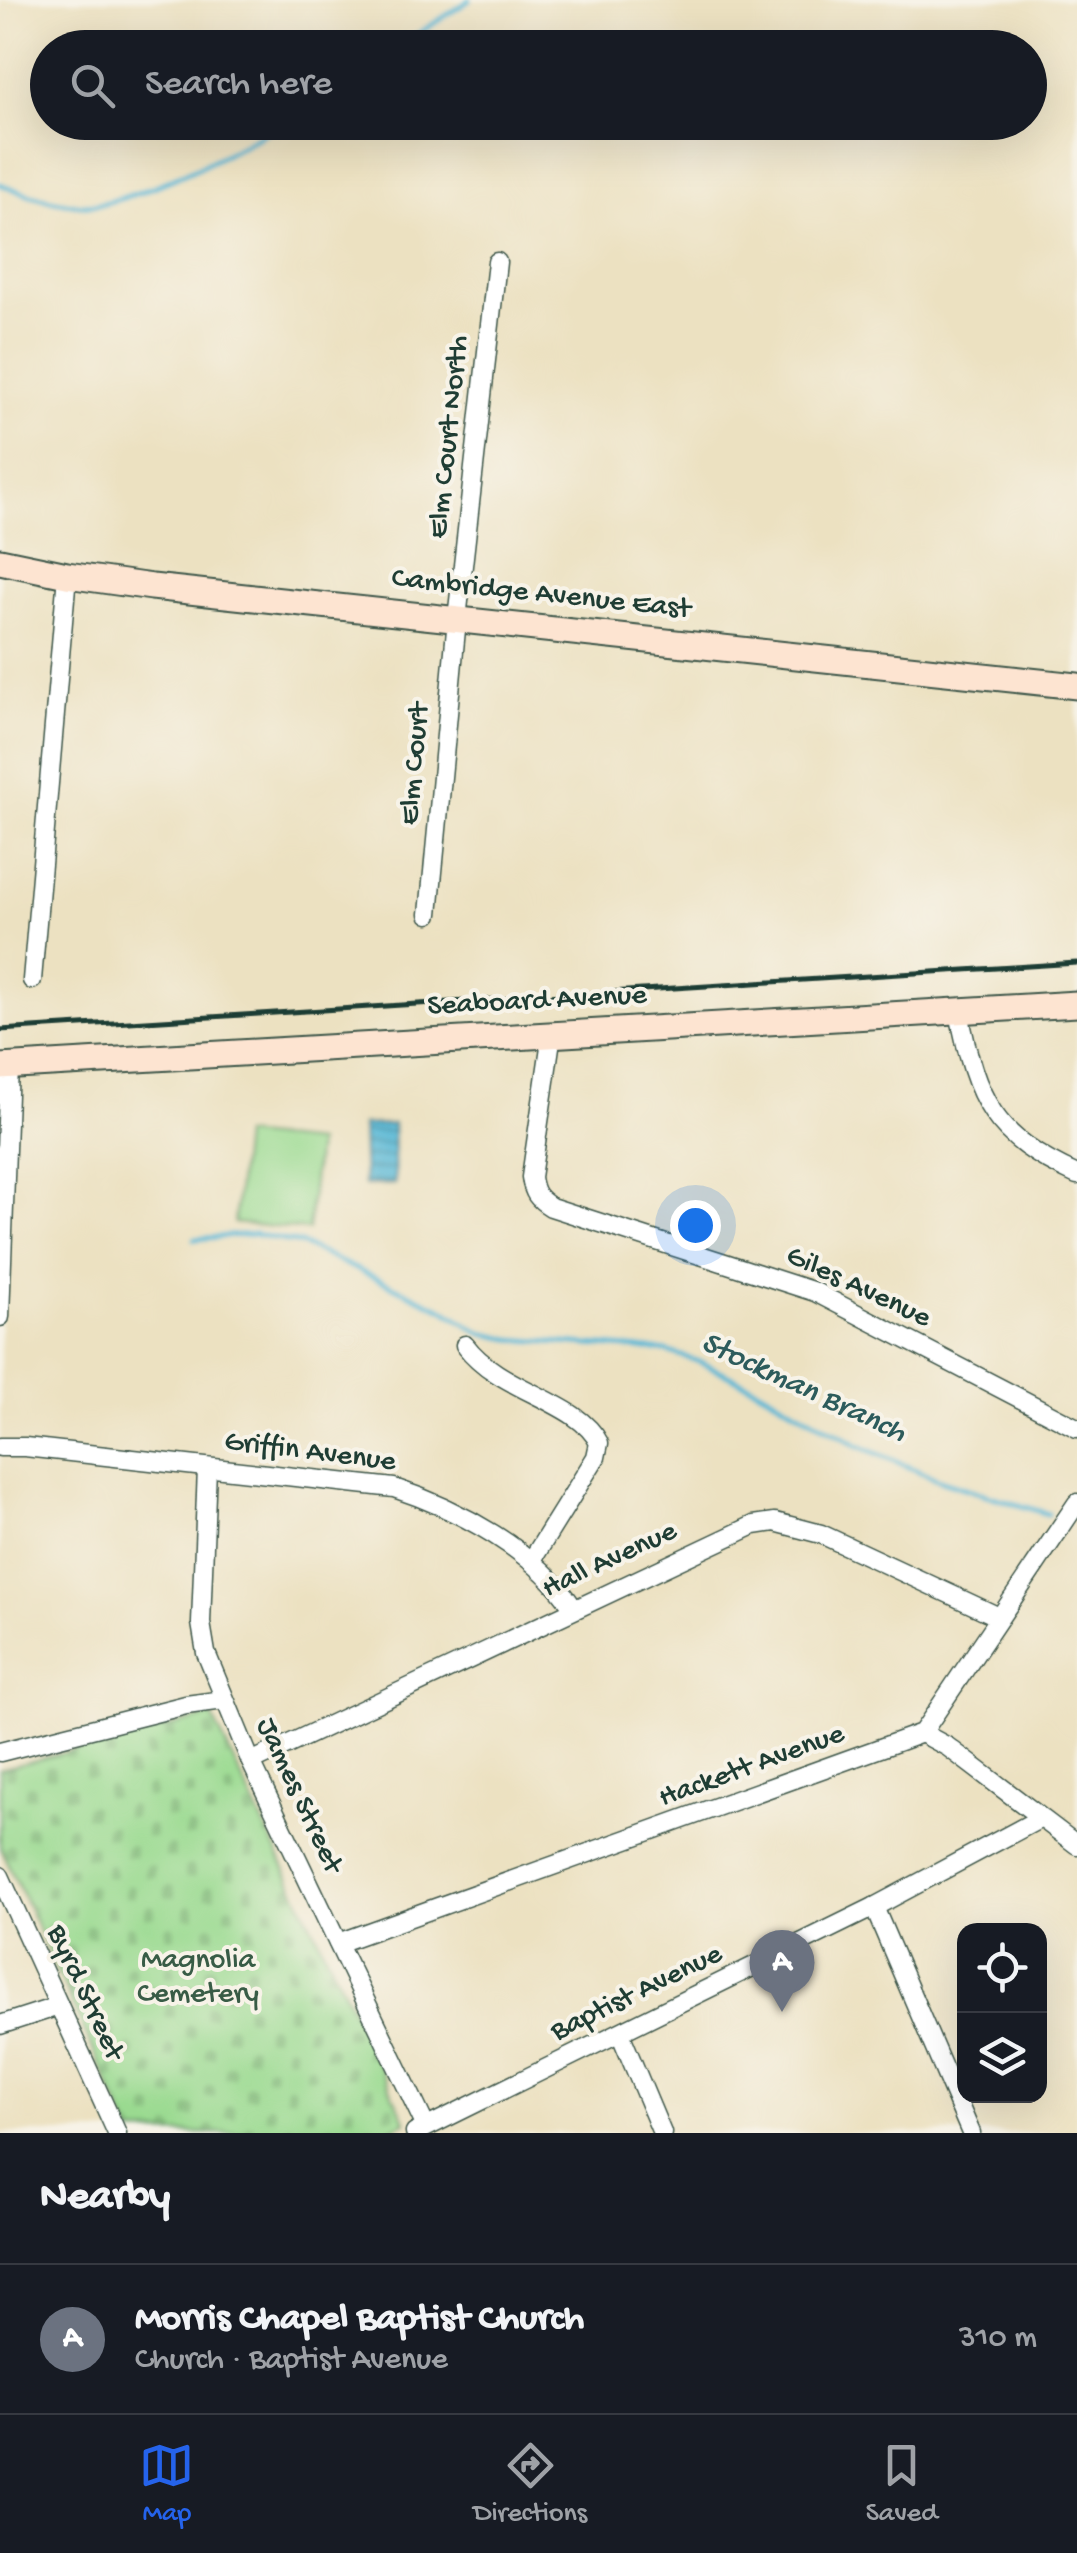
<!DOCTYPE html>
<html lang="en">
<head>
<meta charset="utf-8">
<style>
	body { margin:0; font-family:"Gochi Hand",sans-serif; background:#20242c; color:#f1f3f6 }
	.controls { position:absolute; right:30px; bottom:30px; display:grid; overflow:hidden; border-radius:20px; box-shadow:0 10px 40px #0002 }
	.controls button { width:90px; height:90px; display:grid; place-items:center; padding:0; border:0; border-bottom:2px solid #363941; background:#171b24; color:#f1f3f6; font:50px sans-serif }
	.you { position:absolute; left:695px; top:1225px; width:35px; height:35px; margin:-25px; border:8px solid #fff; border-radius:50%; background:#1a73e8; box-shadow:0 0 0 15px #1a73e833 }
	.badge { display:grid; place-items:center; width:65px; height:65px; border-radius:50%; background:#2563eb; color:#fff; font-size:32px; font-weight:700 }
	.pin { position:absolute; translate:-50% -82px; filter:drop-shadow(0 2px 5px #0008) }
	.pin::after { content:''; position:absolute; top:52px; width:35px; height:30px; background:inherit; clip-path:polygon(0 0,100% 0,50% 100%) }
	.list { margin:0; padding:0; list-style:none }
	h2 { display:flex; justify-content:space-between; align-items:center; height:130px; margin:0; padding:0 40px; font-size:42px }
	h2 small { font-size:32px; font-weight:400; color:#9ea1a6 }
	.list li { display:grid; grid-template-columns:65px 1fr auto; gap:30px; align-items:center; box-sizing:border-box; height:150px; padding:0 40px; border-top:2px solid #363941 }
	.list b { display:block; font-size:38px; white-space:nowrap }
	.list p { margin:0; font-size:32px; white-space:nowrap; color:#9ea1a6 }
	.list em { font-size:32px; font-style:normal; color:#9ea1a6 }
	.icon { flex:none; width:55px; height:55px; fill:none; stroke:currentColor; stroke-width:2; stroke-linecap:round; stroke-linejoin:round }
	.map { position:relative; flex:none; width:1077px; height:2133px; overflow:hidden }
	.search { position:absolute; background:#171b24; box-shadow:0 10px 40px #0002; left:30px; right:30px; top:30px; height:110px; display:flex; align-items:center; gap:25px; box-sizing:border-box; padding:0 35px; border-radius:55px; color:#9ea1a6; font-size:38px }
	.sheet { height:280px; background:#171b24 }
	nav { display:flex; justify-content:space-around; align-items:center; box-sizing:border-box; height:140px; border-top:2px solid #363941; background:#171b24; font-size:28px; color:#9ea1a6 }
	nav a { display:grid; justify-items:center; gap:5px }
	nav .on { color:#2563eb }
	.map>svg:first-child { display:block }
</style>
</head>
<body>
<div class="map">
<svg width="1077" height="2133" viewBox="0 0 1077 2133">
	<defs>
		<pattern id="cemetery-stones" width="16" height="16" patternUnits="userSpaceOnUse" patternTransform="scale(2.5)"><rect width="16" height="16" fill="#9ada90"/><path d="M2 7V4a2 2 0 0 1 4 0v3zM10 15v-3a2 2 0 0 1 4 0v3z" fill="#84bc7d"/></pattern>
		<pattern id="water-rules" width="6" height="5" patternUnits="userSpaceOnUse" patternTransform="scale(2.5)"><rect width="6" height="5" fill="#57b7d5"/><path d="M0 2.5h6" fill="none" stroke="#4796ae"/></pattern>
	</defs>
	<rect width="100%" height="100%" fill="#f7f3e8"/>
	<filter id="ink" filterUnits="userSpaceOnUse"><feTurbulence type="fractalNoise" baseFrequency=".01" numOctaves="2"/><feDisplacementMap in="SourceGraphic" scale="20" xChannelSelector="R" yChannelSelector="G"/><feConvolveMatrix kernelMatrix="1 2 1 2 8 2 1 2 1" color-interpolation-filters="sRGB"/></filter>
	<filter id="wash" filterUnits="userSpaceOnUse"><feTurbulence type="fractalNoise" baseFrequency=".0048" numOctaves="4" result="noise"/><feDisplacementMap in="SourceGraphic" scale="40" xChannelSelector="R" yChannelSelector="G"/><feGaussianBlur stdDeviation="2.25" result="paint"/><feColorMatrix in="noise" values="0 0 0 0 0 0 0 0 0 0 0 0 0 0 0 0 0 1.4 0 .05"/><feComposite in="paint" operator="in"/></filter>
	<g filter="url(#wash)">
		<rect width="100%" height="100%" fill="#ece1c1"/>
		<!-- cemetery -->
		<path fill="url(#cemetery-stones)" stroke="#5c8c62" stroke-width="2.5" d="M212 1716 406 2122 383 2133H131L0 1846V1769Z"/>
		<!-- garden -->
		<path fill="#9ada90" stroke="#5c8c62" stroke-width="2.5" d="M243 1135 317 1143 308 1230 234 1223Z"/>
		<!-- water -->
		<path fill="url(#water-rules)" stroke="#3b7a84" stroke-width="2.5" d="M393 1124 395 1184 364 1185 362 1125Z"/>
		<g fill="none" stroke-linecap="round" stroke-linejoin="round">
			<!-- stream -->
			<g stroke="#57b7d5" stroke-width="5">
				<path d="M396 48 470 0"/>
				<path d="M0 184C25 194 55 203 83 205 127 207 243 147 283 122"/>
				<path d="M194 1239 254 1234 301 1244 443 1309 481 1333 511 1339 667 1351 700 1362 758 1389 857 1445 942 1481 1048 1514"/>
			</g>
		</g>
	</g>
	<g filter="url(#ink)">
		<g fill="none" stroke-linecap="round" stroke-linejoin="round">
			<defs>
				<g id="street">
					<path d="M429 914 457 619 497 262"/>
					<path d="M32 980 67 575"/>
					<path d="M959 1012C976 1100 993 1137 1077 1175"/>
					<path d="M552 1033 531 1177C533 1193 538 1199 551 1207L815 1292 1077 1428"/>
					<path d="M0 1317 9 1066"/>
					<path d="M465 1345C500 1392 578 1400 599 1443L596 1457 532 1560"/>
					<path d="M0 1447H25L394 1488C458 1509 537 1551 574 1609"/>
					<path d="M207 1468 201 1623 206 1653 251 1762 426 2127"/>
					<path d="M922 1733 948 1747 1077 1845"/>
					<path d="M0 1752 186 1705 224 1700"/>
					<path d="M251 1762 754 1525 775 1522 821 1534 999 1617"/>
					<path d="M0 1876 117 2133"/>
					<path d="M874 1907 971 2133"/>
					<path d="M338 1943 922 1733 1077 1503"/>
					<path d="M0 2025 59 2006"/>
					<path d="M620 2033 662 2133"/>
					<path d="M415 2133 874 1907 1041 1818"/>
				</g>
				<g id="secondary">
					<path d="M0 561 67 575 152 587 1077 686"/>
					<path d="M0 1067 1077 1004"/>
				</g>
			</defs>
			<!-- street casing -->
			<use href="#street" stroke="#3e5649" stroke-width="21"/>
			<!-- secondary casing -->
			<use href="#secondary" stroke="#3e5649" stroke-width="29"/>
			<!-- street -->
			<use href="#street" stroke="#fff" stroke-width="18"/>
			<!-- secondary -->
			<use href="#secondary" stroke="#fde4d1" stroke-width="25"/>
			<!-- rail -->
			<path stroke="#1f3d34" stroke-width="5" d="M0 1030 1077 963"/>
		</g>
	</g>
	<g text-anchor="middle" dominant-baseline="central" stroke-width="8" stroke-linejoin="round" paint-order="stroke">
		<!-- street labels -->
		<g font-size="30" fill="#1f3d34" stroke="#f7f3e8">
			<text transform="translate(450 437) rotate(-84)">Elm Court North</text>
			<text transform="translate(541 595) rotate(6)">Cambridge Avenue East</text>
			<text transform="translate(416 764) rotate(-85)">Elm Court</text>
			<text transform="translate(537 1002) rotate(-3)">Seaboard Avenue</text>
			<text transform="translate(858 1288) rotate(25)">Giles Avenue</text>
			<text transform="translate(310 1453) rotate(7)">Griffin Avenue</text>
			<text transform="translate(610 1561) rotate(-25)">Hall Avenue</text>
			<text transform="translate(752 1767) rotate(-20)">Hackett Avenue</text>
			<text transform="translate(298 1796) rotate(65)">James Street</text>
			<text transform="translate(84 1993) rotate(65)">Byrd Street</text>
			<text transform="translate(637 1994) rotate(-26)">Baptist Avenue</text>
		</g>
		<!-- park labels -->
		<g font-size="30" fill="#385c46" stroke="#f7f3e8">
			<text x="198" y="1961">Magnolia<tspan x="198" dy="34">Cemetery</tspan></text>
		</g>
		<!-- water labels -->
		<g font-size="32" font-style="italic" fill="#2d5c5c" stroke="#f7f3e8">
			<text transform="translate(803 1389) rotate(25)">Stockman Branch</text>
		</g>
	</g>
</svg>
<div class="controls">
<button><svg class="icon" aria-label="locate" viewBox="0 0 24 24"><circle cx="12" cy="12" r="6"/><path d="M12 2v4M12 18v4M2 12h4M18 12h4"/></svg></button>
<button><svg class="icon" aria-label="layers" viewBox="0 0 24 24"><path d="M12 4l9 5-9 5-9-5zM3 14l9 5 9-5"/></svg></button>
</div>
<div class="you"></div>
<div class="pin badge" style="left:782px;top:2012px;background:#6b7280">A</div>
<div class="search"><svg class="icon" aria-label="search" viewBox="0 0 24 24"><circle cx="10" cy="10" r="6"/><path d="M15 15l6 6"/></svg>Search here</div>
</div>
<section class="sheet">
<h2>Nearby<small></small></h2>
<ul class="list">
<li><span class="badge" style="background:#6b7280">A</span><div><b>Morris Chapel Baptist Church</b><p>Church · Baptist Avenue</p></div><em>310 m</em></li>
</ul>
</section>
<nav>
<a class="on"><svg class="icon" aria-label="map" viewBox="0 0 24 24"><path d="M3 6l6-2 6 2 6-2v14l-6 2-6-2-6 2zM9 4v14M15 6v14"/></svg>Map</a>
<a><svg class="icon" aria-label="directions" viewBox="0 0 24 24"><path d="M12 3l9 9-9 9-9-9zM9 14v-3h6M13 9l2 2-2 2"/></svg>Directions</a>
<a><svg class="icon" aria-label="saved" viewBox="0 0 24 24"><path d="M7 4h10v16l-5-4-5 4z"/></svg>Saved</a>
</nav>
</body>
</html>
